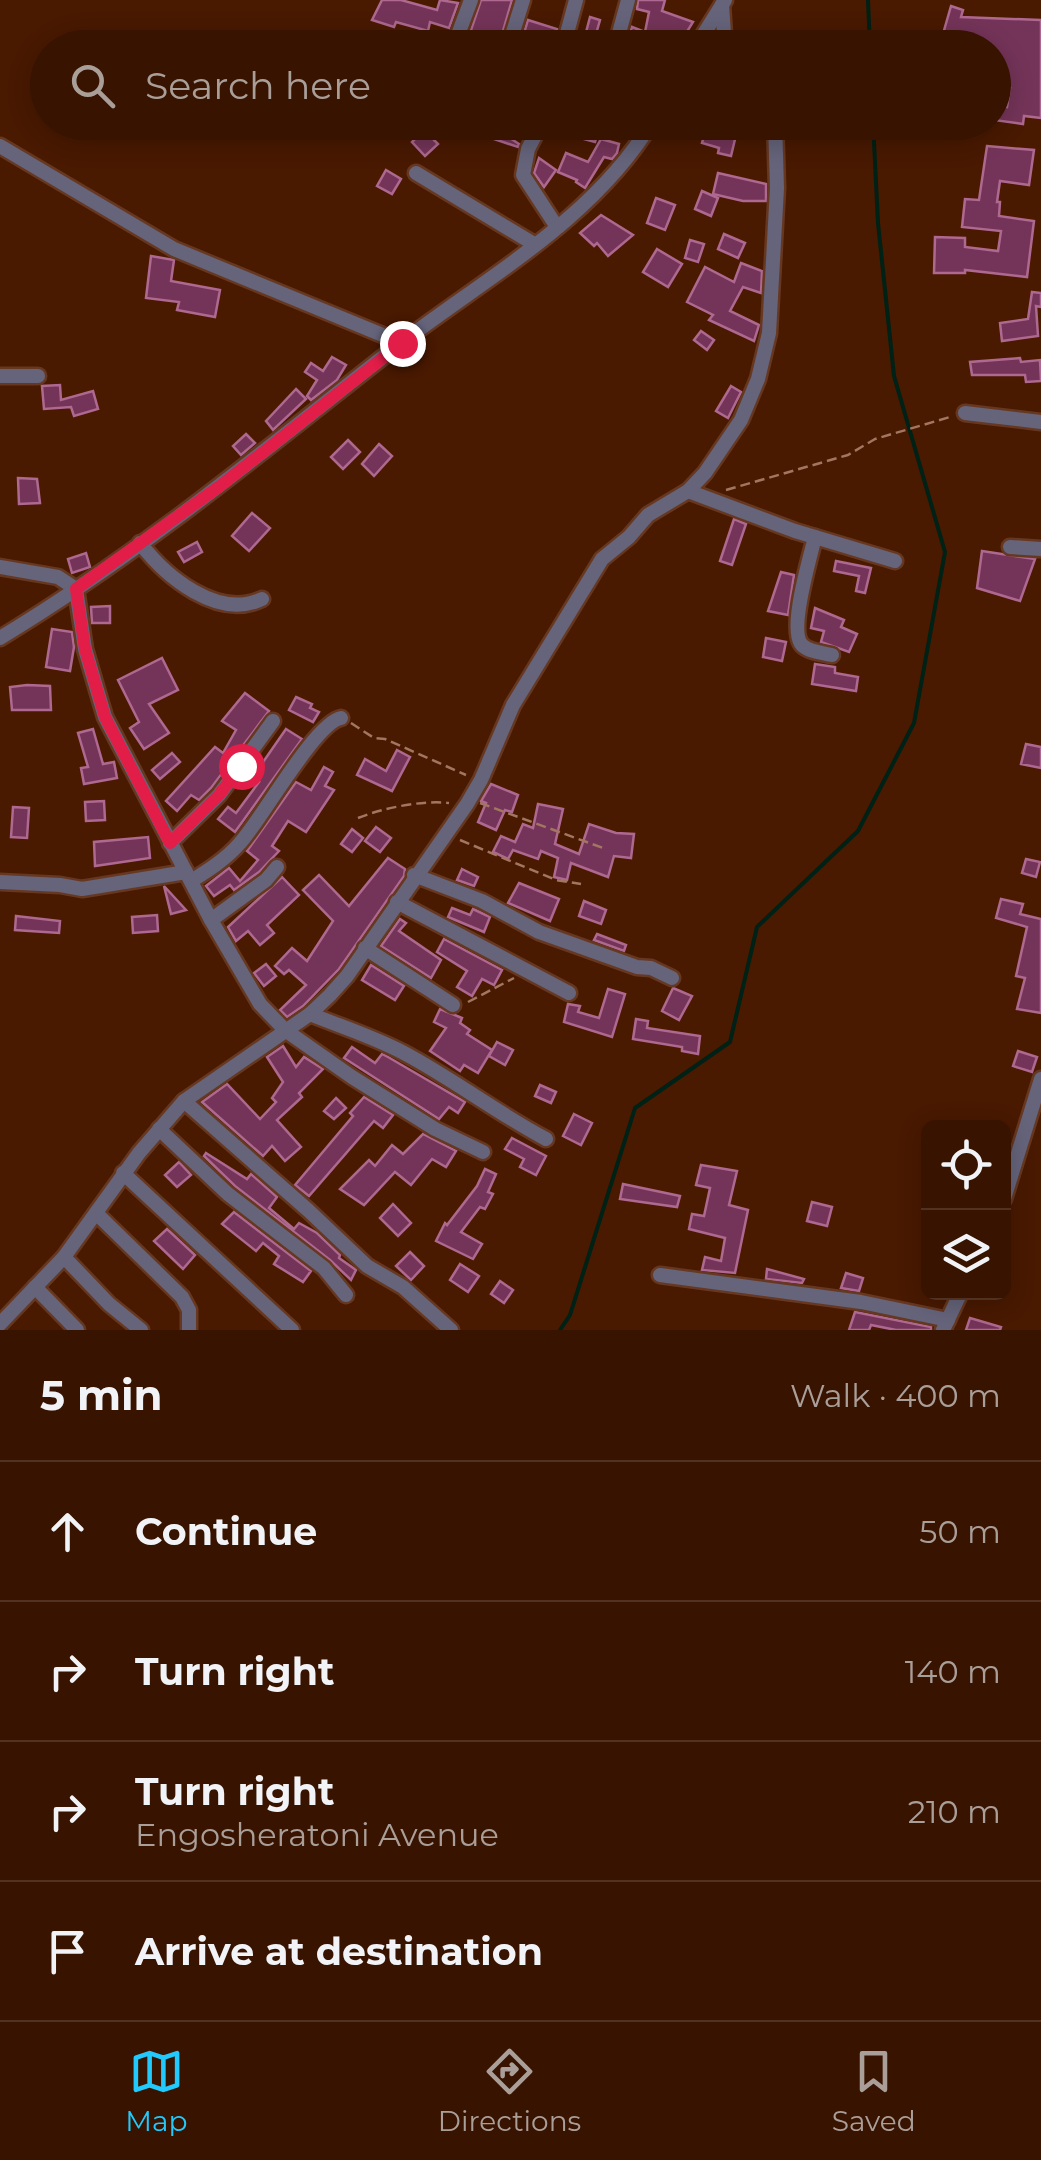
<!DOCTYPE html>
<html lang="en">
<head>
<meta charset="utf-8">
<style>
	body { margin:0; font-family:Montserrat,sans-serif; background:#42200f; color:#f1f3f6 }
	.controls { position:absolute; right:30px; bottom:30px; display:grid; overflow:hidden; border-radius:15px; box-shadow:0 5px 25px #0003 }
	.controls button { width:90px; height:90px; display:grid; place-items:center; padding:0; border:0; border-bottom:2px solid #513222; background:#371300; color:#f1f3f6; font:50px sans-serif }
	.stop { position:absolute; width:30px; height:30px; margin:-22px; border:8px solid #e11d48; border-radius:50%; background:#fff }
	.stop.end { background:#e11d48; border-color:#fff; box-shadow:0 2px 10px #0008 }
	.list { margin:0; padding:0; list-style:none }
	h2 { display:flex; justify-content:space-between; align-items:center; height:130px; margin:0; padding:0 40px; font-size:42px }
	h2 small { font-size:32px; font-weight:400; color:#aa9e99 }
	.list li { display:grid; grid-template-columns:65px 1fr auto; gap:30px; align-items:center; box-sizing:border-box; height:140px; padding:0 40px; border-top:2px solid #513222 }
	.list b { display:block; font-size:38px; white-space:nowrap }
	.list p { margin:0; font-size:32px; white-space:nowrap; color:#aa9e99 }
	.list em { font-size:32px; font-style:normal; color:#aa9e99 }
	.icon { flex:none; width:55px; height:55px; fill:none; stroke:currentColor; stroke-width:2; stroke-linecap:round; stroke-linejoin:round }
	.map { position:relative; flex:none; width:1041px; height:1330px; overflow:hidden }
	.search { position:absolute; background:#371300; box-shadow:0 5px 25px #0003; left:30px; right:30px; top:30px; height:110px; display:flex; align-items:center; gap:25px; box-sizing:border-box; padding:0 35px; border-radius:55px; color:#aa9e99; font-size:38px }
	.sheet { height:690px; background:#371300 }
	nav { display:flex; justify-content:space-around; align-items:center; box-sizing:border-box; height:140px; border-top:2px solid #513222; background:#371300; font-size:28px; color:#aa9e99 }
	nav a { display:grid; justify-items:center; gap:5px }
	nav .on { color:#22c9fd }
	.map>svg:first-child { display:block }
</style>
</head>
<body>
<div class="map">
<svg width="1041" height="1330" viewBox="0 0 1041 1330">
	<rect width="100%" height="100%" fill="#491900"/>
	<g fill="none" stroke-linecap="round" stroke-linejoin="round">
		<!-- stream -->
		<g stroke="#002115" stroke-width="4">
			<path d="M868 0 870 48"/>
			<path d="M560 1330 570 1315 635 1108 730 1042 757 927 858 831 914 723 945 552 894 376 878 223 873 122"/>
		</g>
	</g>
	<!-- building -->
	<g fill="#743459" stroke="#af688f" stroke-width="2.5">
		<path d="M382 0H401L437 10 440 0 458 3 449 28 430 22 428 31 396 22 394 27 372 20Z"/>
		<path d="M481 0H512L498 48H465Z"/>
		<path d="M638 0H665L662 11 693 22 677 48 642 45 643 42 629 37 632 27 645 32 649 12 637 9Z"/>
		<path d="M951 6 963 10 961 17 1041 20V118L1024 116 1023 124 994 120V105L1007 107 1010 88 995 86 997 73 994 72V48H939Z"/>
		<path d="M590 17 600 20 592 48H574L578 34 585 36Z"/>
		<path d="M528 20 557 29 553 48 521 43Z"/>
		<path d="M553 122H593L600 124 595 142 550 130Z"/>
		<path d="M489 124 519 144 518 147 485 136Z"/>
		<path d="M424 130 438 144 425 156 412 142Z"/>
		<path d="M724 131 736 135 731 156 718 153 719 148 702 143 705 132 722 137Z"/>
		<path d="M601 139 619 144 617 153 612 159 604 157 585 188 576 182 577 180 558 172 566 153 588 162Z"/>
		<path d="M987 146 1034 150 1029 185 1000 181 997 202H1000L999 216 1034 221 1027 277 965 270V273H934L935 237 965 238V247L998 251 1001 231 962 227 965 199 979 200Z"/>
		<path d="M539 158 556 170 544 187 534 173Z"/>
		<path d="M386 170 401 179 392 194 377 186Z"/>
		<path d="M718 173 766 184V201H743L713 194Z"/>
		<path d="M702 191 718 198 711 216 695 209Z"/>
		<path d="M656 198 675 205 665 230 647 223Z"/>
		<path d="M601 215 633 235 608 256 597 243 594 246 580 233Z"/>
		<path d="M724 234 745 243 738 258 718 249Z"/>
		<path d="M690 240 704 244 698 262 685 258Z"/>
		<path d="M657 249 682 264 668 287 643 272Z"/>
		<path d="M151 256 174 260 171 281 220 290 215 317 177 310 179 302 146 298Z"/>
		<path d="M741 263 762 271 761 293 743 287 730 311 759 325 754 341 709 320 713 315 687 302 705 267 734 282Z"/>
		<path d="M1032 292 1041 293V307L1036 306 1038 336 1002 341 1000 323 1028 319Z"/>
		<path d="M701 331 714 340 707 350 694 340Z"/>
		<path d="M332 357 346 365 337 380 311 400 307 396 317 380 305 372 311 363 323 371Z"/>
		<path d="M1020 358 1021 362 1040 360 1041 381 1026 382 1025 375H972L970 362Z"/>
		<path d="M60 385 61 400 93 391 98 409 74 416 71 407 44 409 42 386Z"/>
		<path d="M731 386 741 392 728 418 716 411Z"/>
		<path d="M296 389 306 399 273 430 266 421Z"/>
		<path d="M246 434 255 443 241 455 233 446Z"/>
		<path d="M348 440 360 452 343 469 331 457Z"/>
		<path d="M379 444 392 456 374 476 362 464Z"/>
		<path d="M18 478 37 479 40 503 19 504Z"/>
		<path d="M252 513 270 528 249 551 232 536Z"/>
		<path d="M734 519 746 524 732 565 720 561Z"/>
		<path d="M197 542 202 552 184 562 178 552Z"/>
		<path d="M982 551 1035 559 1020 601 977 588Z"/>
		<path d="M86 553 90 567 72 573 68 559Z"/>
		<path d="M836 561 871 568 865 593 856 591 859 576 834 571Z"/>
		<path d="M781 572 794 575 788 615 768 611Z"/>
		<path d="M110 606V623H92L91 607Z"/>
		<path d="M815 608 844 620 841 627 857 634 849 652 821 642 824 631 811 628Z"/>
		<path d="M52 629 72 632 74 647 70 671 46 667Z"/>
		<path d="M766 638 786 642 782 661 763 657Z"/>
		<path d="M162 658 178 690 149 704 169 733 144 749 130 728 139 722 118 680Z"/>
		<path d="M815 664 835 667V673L858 677 856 691 812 684Z"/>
		<path d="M27 685 50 686 51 710H12L10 687Z"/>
		<path d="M245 693 269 711 211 788 199 800 191 795 177 811 166 801 215 747 223 753 236 730 222 721Z"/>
		<path d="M296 697 312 704 310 708 319 712 313 722 289 710Z"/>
		<path d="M93 729 103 764 114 762 117 778 84 784 81 768 88 767 78 733Z"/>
		<path d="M286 729 302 739 235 832 218 819 228 807 236 813 259 782 252 778Z"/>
		<path d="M1026 744 1041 747V768L1021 764Z"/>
		<path d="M397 750 410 757 392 791 357 775 365 759 386 771Z"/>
		<path d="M172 753 180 762 160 779 152 770Z"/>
		<path d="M324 767 333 772 325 786 334 790 306 832 288 821 272 846 279 851 259 872 234 890 230 885 214 896 206 886 229 868 240 881 258 860 247 851 296 782 311 790Z"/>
		<path d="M491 784 518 795 512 812 505 810 496 830 478 822 486 803 481 801Z"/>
		<path d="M104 801 105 820 86 821 85 802Z"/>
		<path d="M538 804 563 809 555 844 579 854 589 824 616 833 634 834 631 858 614 856 608 877 571 863 567 880 554 877 558 858 541 851 538 859 513 850 508 859 493 852 501 836 515 842 523 824 533 828Z"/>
		<path d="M13 807 29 808 27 838 11 837Z"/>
		<path d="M376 827 391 838 380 852 365 841Z"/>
		<path d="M352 829 363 838 352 852 341 844Z"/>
		<path d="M148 837 150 858 95 866 94 842Z"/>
		<path d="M388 858 405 869 404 876 339 969 303 1006 287 1017 280 1010 306 985 289 970 284 974 275 966 292 948 307 961 333 921 303 890 319 875 349 906Z"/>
		<path d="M1026 859 1040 862 1036 877 1022 873Z"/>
		<path d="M462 869 478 877 474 886 457 880Z"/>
		<path d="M282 877 299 895 267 925 274 933 260 945 248 931 236 941 228 927Z"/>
		<path d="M519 883 559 899 550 921 508 903Z"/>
		<path d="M164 886 186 910 171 914Z"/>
		<path d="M1001 899 1023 904 1020 914 1041 919V1013L1017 1009 1025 978 1016 976 1027 927 996 918Z"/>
		<path d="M584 901 606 910 601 924 579 916Z"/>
		<path d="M452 908 470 915 473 909 490 917 484 932 448 917Z"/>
		<path d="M157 915 158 931 133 933 132 917Z"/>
		<path d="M16 916 60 921 59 933 15 930Z"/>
		<path d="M400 919 406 923 399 931 441 960 431 978 381 946Z"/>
		<path d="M597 934 626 945 624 951 594 940Z"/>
		<path d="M444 939 502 970 494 985 482 979 472 996 457 987 467 971 437 952Z"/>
		<path d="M266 964 276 976 264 986 254 973Z"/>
		<path d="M371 965 404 986 395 1000 362 980Z"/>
		<path d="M673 988 692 996 679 1020 662 1011Z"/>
		<path d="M608 989 625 994 612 1037 564 1022 568 1004 580 1006 578 1012 599 1018Z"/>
		<path d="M440 1009 462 1018 460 1023 470 1030 467 1034 492 1050 478 1073 464 1065 460 1071 430 1051 446 1028 434 1022Z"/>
		<path d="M636 1019 648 1021 647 1028 700 1036 698 1054 682 1051V1047L633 1039Z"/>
		<path d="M497 1042 513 1050 505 1065 489 1056Z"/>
		<path d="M283 1046 296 1067 304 1057 323 1069 299 1093 302 1097 277 1120 301 1147 285 1161 272 1146 263 1156 202 1102 227 1084 260 1119 276 1102 272 1098 283 1082 267 1057Z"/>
		<path d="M352 1047 375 1063 382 1054 388 1057 465 1102 458 1113 449 1107 439 1119 344 1058Z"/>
		<path d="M1018 1051 1037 1057 1032 1072 1013 1066Z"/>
		<path d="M540 1085 556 1092 551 1103 535 1096Z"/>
		<path d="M364 1097 393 1115 383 1128 374 1121 309 1196 295 1185 353 1116 350 1113Z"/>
		<path d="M336 1098 346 1108 334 1119 324 1111Z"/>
		<path d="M574 1114 592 1123 581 1145 563 1136Z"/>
		<path d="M423 1134 456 1151 446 1167 432 1159 411 1185 395 1172 364 1205 340 1189 369 1160 375 1166 392 1145 403 1154Z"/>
		<path d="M512 1138 546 1156 536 1175 520 1167 524 1159 505 1149Z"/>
		<path d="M206 1153 247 1179 251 1174 277 1197 269 1208 294 1229 299 1223 317 1233 340 1255 339 1258 356 1270 351 1280 330 1260 235 1186 204 1156Z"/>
		<path d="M179 1162 191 1175 177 1187 165 1175Z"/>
		<path d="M701 1165 737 1171 729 1205 748 1210 735 1273 702 1270 705 1257 721 1261 725 1238 689 1229 692 1214 704 1216 710 1188 696 1185Z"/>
		<path d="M485 1169 496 1174 488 1192 493 1194 485 1209 480 1207 461 1232 482 1244 473 1259 436 1241 445 1223 447 1225 477 1186Z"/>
		<path d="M623 1184 680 1196 677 1207 620 1199Z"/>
		<path d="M812 1202 832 1207 827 1226 807 1221Z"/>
		<path d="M393 1204 411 1223 398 1236 380 1218Z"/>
		<path d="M234 1212 311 1271 303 1282 274 1264 279 1256 263 1243 256 1251 222 1224Z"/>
		<path d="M167 1229 195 1255 183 1269 154 1241Z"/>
		<path d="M410 1252 424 1266 411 1280 396 1266Z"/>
		<path d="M460 1264 479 1276 468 1292 450 1280Z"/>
		<path d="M767 1269 804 1279 802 1283 766 1279Z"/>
		<path d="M846 1273 863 1278 859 1291 841 1288Z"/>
		<path d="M500 1281 513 1290 504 1303 491 1294Z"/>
		<path d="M855 1312 931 1327V1330H896L871 1325 869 1330H849Z"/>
		<path d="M970 1318 1001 1327 1000 1330H966Z"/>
	</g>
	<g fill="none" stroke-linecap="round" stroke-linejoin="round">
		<defs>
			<g id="minor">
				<path d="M722 5 725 48"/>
				<path d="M453 48 471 0"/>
				<path d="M508 48 523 0"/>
				<path d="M563 48 576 0"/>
				<path d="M615 48 628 0"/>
				<path d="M695 48 725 0"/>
				<path d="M542 122 528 149 523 175 557 227"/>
				<path d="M0 146 174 249 402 343"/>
				<path d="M416 173 534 244"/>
				<path d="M0 376H38"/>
				<path d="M965 413 1041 422"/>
				<path d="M688 491 795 531 895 561"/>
				<path d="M815 537C810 558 788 630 802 645 809 652 823 653 832 655"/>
				<path d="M140 543C166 577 218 620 262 599"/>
				<path d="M1010 547 1041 549"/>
				<path d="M0 567 58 577 76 589 85 649 105 717 211 920 260 1004 285 1030 352 1077 435 1129 483 1152"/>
				<path d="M0 638C141 553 268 447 397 346 485 278 593 220 652 122"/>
				<path d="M170 843 219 795 273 721"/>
				<path d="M414 875 482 901 539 932 637 967 651 968 672 978"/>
				<path d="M191 881C209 870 226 859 240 843 262 819 315 723 341 718"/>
				<path d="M0 882 60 885 82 889 186 872"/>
				<path d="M397 902 569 993"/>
				<path d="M211 920 266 880 277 867"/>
				<path d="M365 948 453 1005"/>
				<path d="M310 1014C342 1027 374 1037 404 1053 453 1079 497 1113 546 1139"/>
				<path d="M184 1101 309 1211 367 1266 403 1287 451 1330"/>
				<path d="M159 1129 228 1194 324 1268 346 1295"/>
				<path d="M123 1173 292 1330"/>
				<path d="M1004 1199 1041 1079"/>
				<path d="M96 1213 182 1297 189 1310V1330"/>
				<path d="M64 1257 109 1304 141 1330"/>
				<path d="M660 1275 861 1302 948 1320"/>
				<path d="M35 1287 77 1330"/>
				<path d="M0 1324 64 1257 139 1153 184 1101 310 1014 330 995 347 976 467 804 481 780 513 705 602 559 629 537 648 515 688 491 705 473 741 420 758 379 769 333 777 188 775 122"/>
				<path d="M943 1330 961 1292"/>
			</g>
		</defs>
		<!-- minor casing -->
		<use href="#minor" stroke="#673821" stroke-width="19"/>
		<!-- path -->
		<g stroke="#a27661" stroke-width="2.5" stroke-dasharray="10 5" stroke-linecap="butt">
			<path d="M726 490 848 455 875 439 950 417"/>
			<path d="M351 723 374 738 385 739 466 775"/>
			<path d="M480 803 603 848"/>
			<path d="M358 818C383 808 422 800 449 803"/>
			<path d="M460 840 556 880 581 884"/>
			<path d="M468 1002 514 978"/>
		</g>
		<!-- minor -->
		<use href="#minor" stroke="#65647b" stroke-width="14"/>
	</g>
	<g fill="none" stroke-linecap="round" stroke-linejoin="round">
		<!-- route -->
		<path stroke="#e11d48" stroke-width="12" d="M241 766 219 795 170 843 105 717 85 649 76 589 220 486 402 343"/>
	</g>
</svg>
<div class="controls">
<button><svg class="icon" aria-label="locate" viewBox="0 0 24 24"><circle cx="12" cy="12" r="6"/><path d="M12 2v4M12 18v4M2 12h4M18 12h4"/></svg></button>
<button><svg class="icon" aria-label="layers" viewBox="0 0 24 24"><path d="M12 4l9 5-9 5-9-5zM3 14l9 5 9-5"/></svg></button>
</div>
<div class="stop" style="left:241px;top:766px"></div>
<div class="stop end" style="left:402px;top:343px"></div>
<div class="search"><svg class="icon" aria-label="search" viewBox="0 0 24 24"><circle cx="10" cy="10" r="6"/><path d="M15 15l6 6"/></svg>Search here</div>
</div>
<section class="sheet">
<h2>5 min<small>Walk · 400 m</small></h2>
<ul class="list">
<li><svg class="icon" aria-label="ahead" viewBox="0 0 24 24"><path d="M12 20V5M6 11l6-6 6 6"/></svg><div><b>Continue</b></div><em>50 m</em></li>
<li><svg class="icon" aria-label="right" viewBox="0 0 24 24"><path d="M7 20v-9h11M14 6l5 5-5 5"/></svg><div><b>Turn right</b></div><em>140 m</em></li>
<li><svg class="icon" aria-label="right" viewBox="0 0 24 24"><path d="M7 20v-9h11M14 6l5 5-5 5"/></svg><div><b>Turn right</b><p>Engosheratoni Avenue</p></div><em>210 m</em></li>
<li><svg class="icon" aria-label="arrive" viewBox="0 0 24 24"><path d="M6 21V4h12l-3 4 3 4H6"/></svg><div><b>Arrive at destination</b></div></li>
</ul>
</section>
<nav>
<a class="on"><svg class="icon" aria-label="map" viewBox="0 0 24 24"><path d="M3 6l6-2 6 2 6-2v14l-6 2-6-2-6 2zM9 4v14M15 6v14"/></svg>Map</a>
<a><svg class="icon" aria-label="directions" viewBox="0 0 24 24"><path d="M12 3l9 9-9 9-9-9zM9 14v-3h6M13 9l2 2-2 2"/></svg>Directions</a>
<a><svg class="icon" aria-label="saved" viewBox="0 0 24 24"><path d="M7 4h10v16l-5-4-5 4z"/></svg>Saved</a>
</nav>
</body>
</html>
